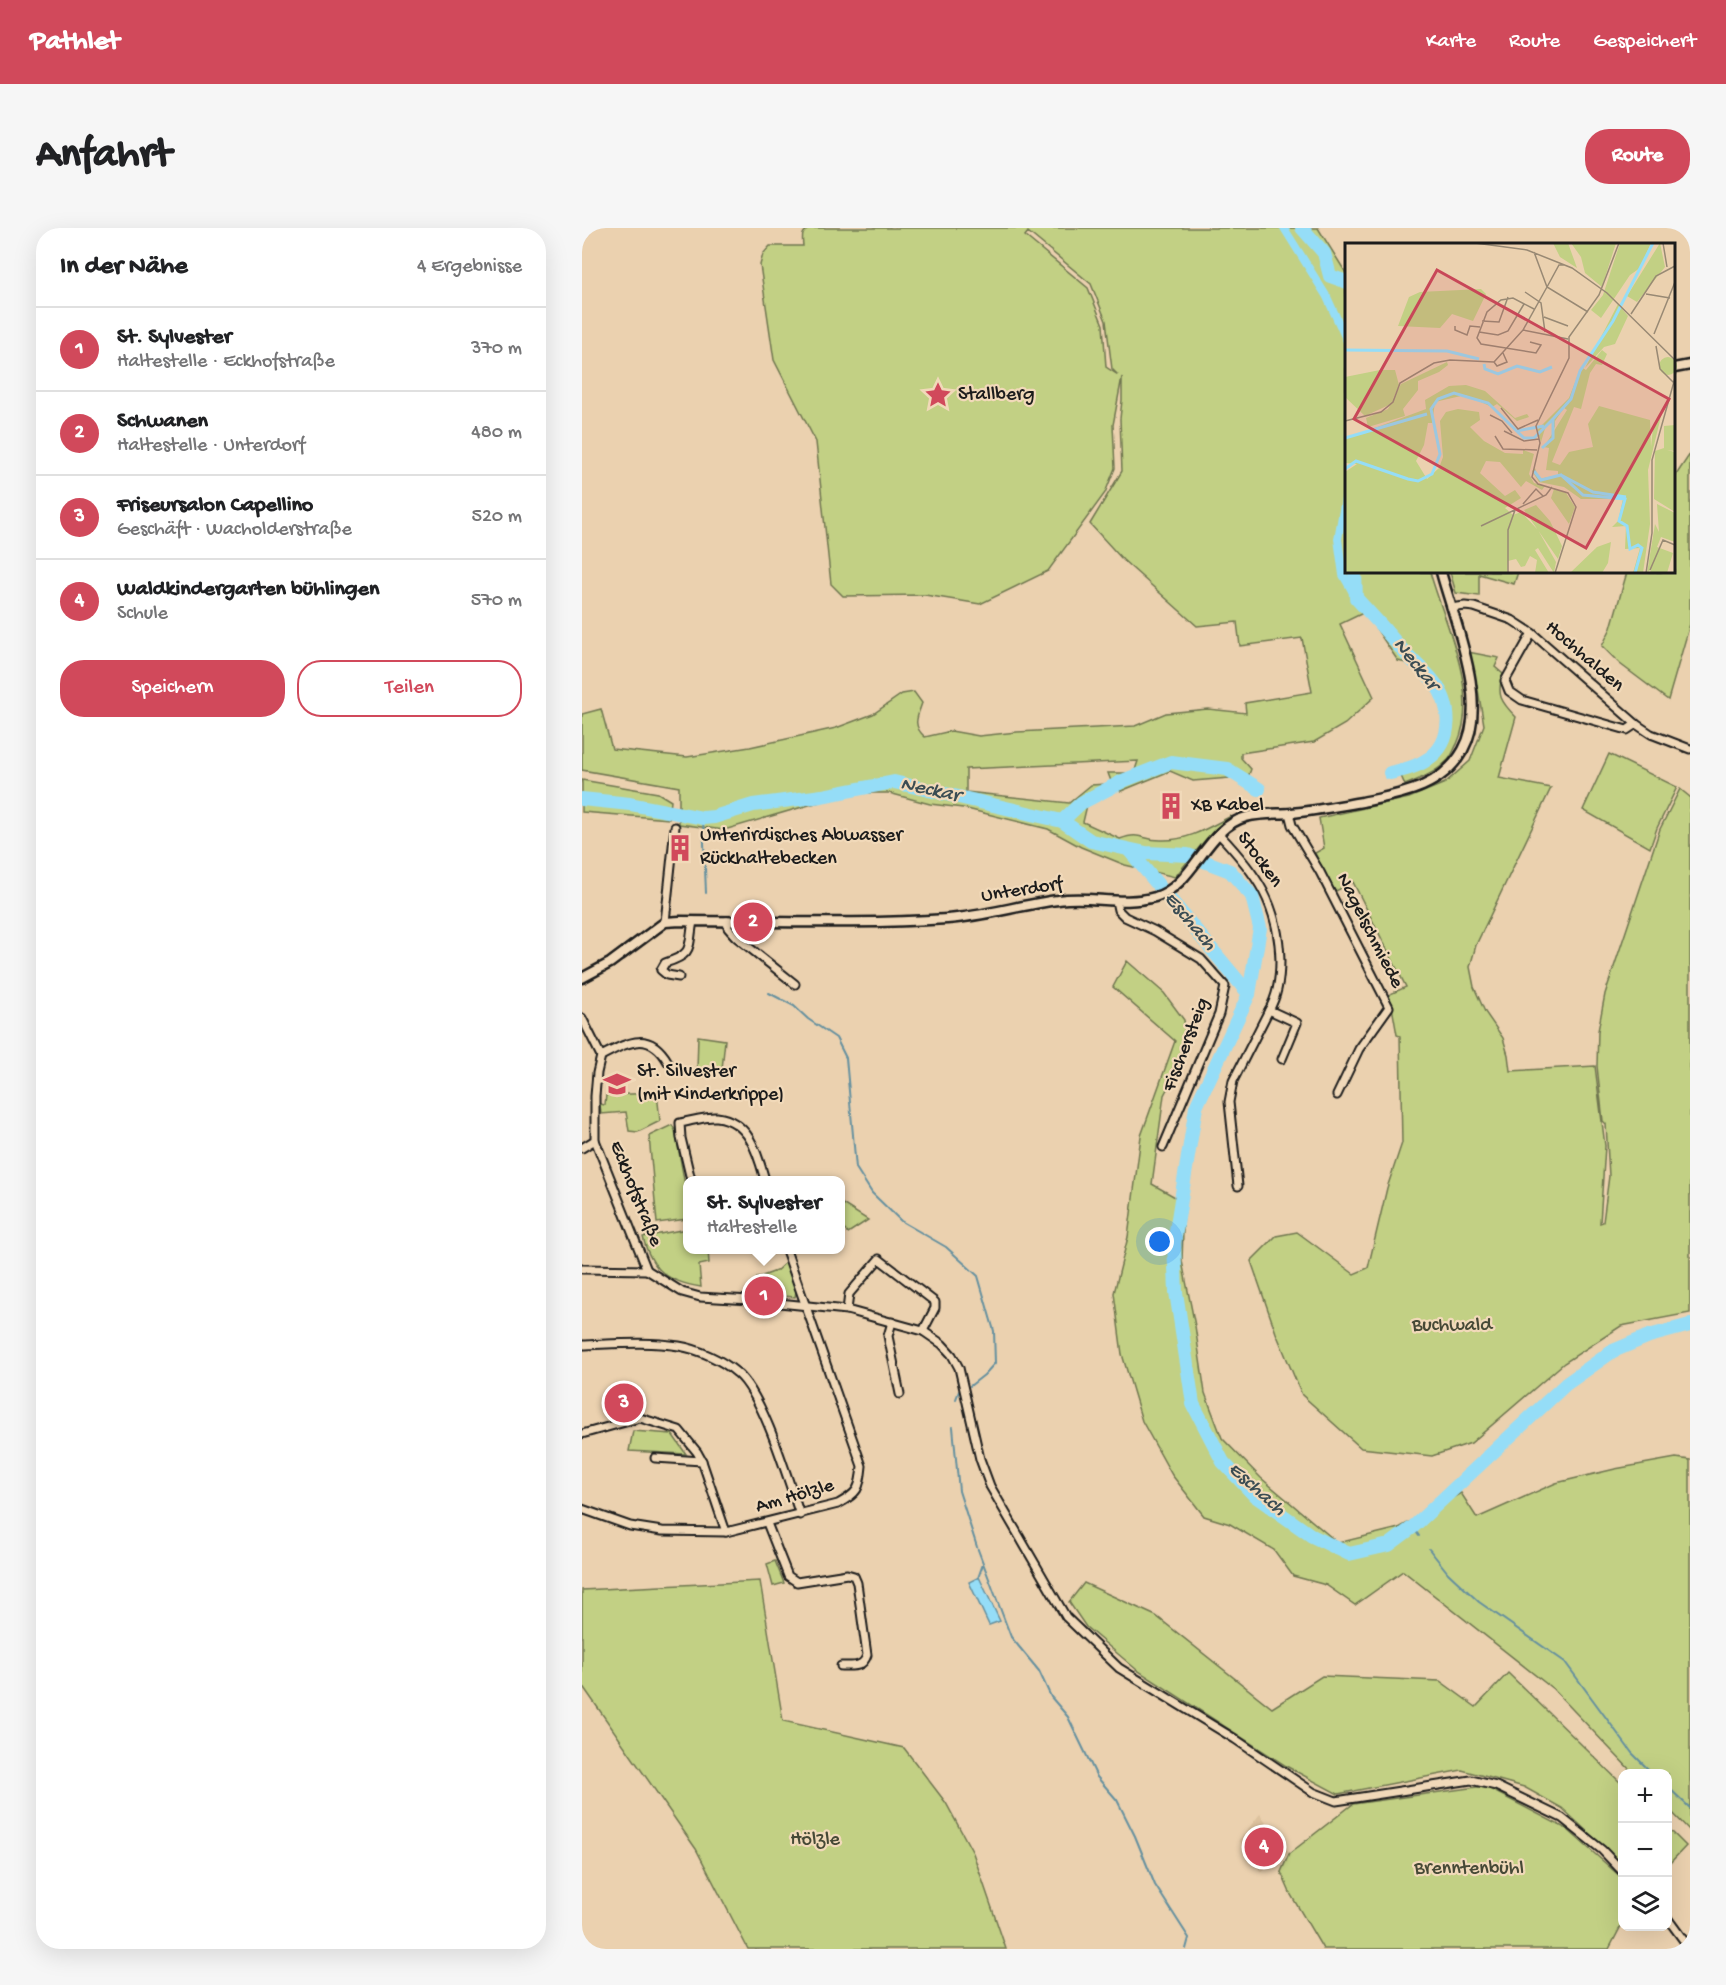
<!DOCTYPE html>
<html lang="de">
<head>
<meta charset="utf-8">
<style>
	body { margin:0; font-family:"Gochi Hand",sans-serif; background:#f6f6f6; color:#202124 }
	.controls { position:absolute; right:18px; bottom:18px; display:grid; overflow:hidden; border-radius:12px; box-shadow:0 6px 24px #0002 }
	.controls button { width:54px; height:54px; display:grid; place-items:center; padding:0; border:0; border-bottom:2px solid #e0e0e0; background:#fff; color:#202124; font:30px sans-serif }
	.you { position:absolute; left:578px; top:1014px; width:21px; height:21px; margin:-15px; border:4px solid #fff; border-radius:50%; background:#1a73e8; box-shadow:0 0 0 9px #1a73e833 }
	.badge { display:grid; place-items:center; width:39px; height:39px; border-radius:50%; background:#d1495b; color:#fff; font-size:20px; font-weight:700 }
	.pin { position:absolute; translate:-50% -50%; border:3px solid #fff; box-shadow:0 2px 6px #0006 }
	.popup { position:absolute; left:101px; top:948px; width:162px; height:78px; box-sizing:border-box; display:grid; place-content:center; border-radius:12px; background:#fff; filter:drop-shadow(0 2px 4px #0005); font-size:20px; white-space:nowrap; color:#757577 }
	.popup b { font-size:22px; color:#202124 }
	.popup::after { content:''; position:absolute; left:50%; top:100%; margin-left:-12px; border:12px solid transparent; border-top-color:#fff }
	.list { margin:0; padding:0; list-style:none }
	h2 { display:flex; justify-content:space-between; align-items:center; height:78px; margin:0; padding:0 24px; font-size:26px }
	h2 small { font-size:20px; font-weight:400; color:#757577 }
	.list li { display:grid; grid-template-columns:39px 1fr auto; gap:18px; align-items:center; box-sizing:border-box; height:84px; padding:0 24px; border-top:2px solid #e0e0e0 }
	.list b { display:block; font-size:22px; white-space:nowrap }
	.list p { margin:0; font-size:20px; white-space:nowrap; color:#757577 }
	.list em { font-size:20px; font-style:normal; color:#757577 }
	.actions { display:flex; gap:12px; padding:18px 24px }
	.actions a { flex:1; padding:14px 0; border:2px solid #d1495b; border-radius:24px; text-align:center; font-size:21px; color:#d1495b }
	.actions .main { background:#d1495b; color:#fff }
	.icon { flex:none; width:33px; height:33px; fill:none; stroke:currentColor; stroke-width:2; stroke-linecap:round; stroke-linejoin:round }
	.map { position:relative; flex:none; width:1108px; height:1721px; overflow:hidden; border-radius:24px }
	header { display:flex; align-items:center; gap:36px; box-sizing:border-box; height:84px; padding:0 30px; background:#d1495b; color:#fff }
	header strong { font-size:28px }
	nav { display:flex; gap:33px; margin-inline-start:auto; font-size:21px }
	.intro { display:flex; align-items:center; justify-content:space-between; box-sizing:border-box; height:144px; padding:0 36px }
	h1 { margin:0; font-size:42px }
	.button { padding:15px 27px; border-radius:24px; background:#d1495b; color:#fff; font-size:21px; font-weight:700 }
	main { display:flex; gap:36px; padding:0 36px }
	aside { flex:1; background:#fff; border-radius:24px; box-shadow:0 6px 24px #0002 }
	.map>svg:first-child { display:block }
</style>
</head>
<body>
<header>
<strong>Pathlet</strong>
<nav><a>Karte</a><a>Route</a><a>Gespeichert</a></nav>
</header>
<div class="intro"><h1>Anfahrt</h1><a class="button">Route</a></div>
<main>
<aside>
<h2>In der Nähe<small>4 Ergebnisse</small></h2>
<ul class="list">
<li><span class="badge">1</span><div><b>St. Sylvester</b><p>Haltestelle · Eckhofstraße</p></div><em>370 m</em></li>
<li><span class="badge">2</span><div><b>Schwanen</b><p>Haltestelle · Unterdorf</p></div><em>480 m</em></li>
<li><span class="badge">3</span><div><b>Friseursalon Capellino</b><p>Geschäft · Wacholderstraße</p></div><em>520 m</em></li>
<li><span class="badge">4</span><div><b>Waldkindergarten bühlingen</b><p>Schule</p></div><em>570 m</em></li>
</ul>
<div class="actions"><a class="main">Speichern</a><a>Teilen</a></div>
</aside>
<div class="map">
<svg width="1108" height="1721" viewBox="0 0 1108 1721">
	<rect width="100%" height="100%" fill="#ebd1af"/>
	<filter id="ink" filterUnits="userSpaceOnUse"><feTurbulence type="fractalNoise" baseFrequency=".0167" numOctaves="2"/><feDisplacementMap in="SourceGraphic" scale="12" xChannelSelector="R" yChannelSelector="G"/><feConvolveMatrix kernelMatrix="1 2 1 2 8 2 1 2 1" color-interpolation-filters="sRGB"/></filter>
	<g filter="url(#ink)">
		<!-- built -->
		<path fill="#ddc29e" d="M678 1586 707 1625 679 1644 657 1612Z"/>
		<!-- green -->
		<g fill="#c2d084" stroke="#6f7650" stroke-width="1.5" fill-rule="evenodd">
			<path d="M229 0H736L764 45 765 344H848C862 395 899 463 875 516 872 521 870 528 866 532 855 544 838 551 823 557L816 541 834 535 853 525 863 505 862 480 856 464 833 437 816 433 783 384 758 396 792 469 763 496 732 514 659 525V530L669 541 665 552 648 550 611 553 588 543 539 563 529 553 526 545H552L556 533 384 541V564L487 575 509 557 524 556 530 565 505 577 501 594 538 611C559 603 559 612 579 612 605 613 626 600 649 588L624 611 593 649 543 637 499 619 466 601 381 580 348 576 307 565H278L234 575 142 602 97 596V559L0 542V486L19 481 30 521 105 529 168 519 254 500 291 486 320 466 332 464 340 475C335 489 330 498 343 509L369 503 397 508 435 504 553 498 584 485 626 481 664 485 663 475 730 464 720 410 658 418 655 394 615 398 541 332 508 296 540 243 538 191 540 172V149L531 197 533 240 523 265 466 343 398 376 343 367 261 368 249 356 234 214 192 132 178 37 181 26 188 18H221C220 8 219 4 229 0ZM446 4 509 56 524 93 530 141 536 147 524 139 521 97 506 60 443 8Z"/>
			<path d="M1108 226V396L1086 472 1038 436 1020 418 1029 400 1045 344H1092V250Z"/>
			<path d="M868 344H936L932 356 897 346V368L874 365Z"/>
			<path d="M886 424 917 430 913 439 921 446C914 467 919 474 934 489L917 550 969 560 894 717 888 739 892 759 903 784 921 810 926 827 928 843 1013 838 1023 918 1018 995 1021 994 1027 948 1024 896 1021 893 1015 838 1016 803 1023 766 1078 601 1098 561 1108 569V1085L1039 1098 982 1135 889 1215 850 1228 779 1220 720 1167 694 1105 669 1033 694 1008 715 1004 772 1046 786 1040 805 960 820 915 818 808 815 807 810 779 804 768 824 759 771 654 752 664 733 625 742 620 737 590 827 570 863 555 888 533 902 497 896 462Z"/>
			<path d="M1027 526 1095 559 1075 600 1068 620 1001 582Z"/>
			<path d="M0 552 76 565 89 573 87 591 0 584Z"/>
			<path d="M545 733 582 765 602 792 605 823 582 867 570 956 602 974 600 1033 613 1098 623 1165 640 1210 679 1250 756 1315 817 1300 879 1265 895 1290 974 1255 1033 1241 1094 1230 1108 1232V1603L1086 1580V1546L1051 1545 971 1461 821 1343 773 1377 744 1357 711 1348 692 1322 648 1296 622 1288 590 1247 560 1193 540 1126 532 1065 546 1009 559 908 593 813 531 759Z"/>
			<path d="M116 808 143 812 140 841 115 843Z"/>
			<path d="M75 865 78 893 56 904 47 903 44 884 19 886 18 876 23 877 24 867Z"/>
			<path d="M90 897 93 902 105 968V991L75 995 67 908Z"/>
			<path d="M258 975H259L286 992 266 1005 259 999Z"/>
			<path d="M105 1001 106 1022H126L127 1035 117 1037 119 1059C86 1054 69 1042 61 1009Z"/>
			<path d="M204 1034 214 1063 213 1069 176 1066 175 1050 194 1043Z"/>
			<path d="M51 1203 90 1206 104 1226 47 1223Z"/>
			<path d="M193 1333 202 1355 191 1358 185 1336Z"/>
			<path d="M178 1353 201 1493 322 1520 364 1575 391 1625 424 1721H166L114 1621 0 1457V1362Z"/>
			<path d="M502 1355 574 1388 690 1480 740 1448 858 1453 894 1479 926 1445 1040 1556V1636L980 1580 942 1559 880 1542 756 1566 704 1538 555 1442 504 1399 487 1374Z"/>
			<path d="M902 1558 985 1601 1040 1650V1696L1027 1721H741L709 1667 699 1644 707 1626 771 1576Z"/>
			<path d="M1086 1600 1104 1618 1086 1637Z"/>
		</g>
		<!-- water -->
		<path fill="#95ddf7" stroke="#65909f" stroke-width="1.5" d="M397 1349 418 1393 407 1397 387 1354Z"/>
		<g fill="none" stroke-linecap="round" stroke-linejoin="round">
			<!-- stream -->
			<g stroke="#65909f" stroke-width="2">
				<path d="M121 590 124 665"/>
				<path d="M187 765 212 778 226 791 254 810 264 830 274 940 290 965 319 993 364 1019 396 1048 412 1103 413 1135 402 1147 388 1158"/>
				<path d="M374 1171 377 1163"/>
				<path d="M371 1199 377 1263 395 1319 429 1409 457 1443 469 1469 486 1489 515 1549 535 1572 553 1608 573 1657 607 1710 604 1721"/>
				<path d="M831 1299 837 1308"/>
				<path d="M847 1321 866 1345 897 1374 983 1434 1050 1525 1071 1546"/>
				<path d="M396 1350 401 1336"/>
				<path d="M1086 1559 1108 1580"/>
			</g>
			<!-- canal -->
			<g stroke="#95ddf7" stroke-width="8">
				<path d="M702 0 745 69 765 113"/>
				<path d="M765 259 756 311 761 347 774 370"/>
			</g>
			<!-- river -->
			<g stroke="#95ddf7" stroke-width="14">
				<path d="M720 0 742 25 748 48 765 54"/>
				<path d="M773 344 774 370C791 388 807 406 823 425 832 435 844 443 852 454 870 476 872 514 846 531 835 539 821 542 808 545"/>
				<path d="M0 571 48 576 121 590 132 589 171 577 240 568 312 554 480 593 499 575 543 552 589 534 645 541 677 561"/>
				<path d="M480 593 509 613 564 625 606 627 648 643 670 668 678 700 667 766 614 879 592 1015 594 1064 611 1176 641 1234 672 1267 730 1308 767 1326 807 1317 831 1299 984 1156 1031 1123 1067 1108 1108 1097"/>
				<path d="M547 622 667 766"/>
			</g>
			<defs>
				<g id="minor">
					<path d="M869 380 883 378 892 379 930 392 950 405 1054 496 1069 506 1108 521"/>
					<path d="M950 405 923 453 927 463 940 472 1045 502 1054 496"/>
					<path d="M707 585 710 597 738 644 807 779 777 821 755 867"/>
					<path d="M637 606C675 646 697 677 698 733 698 751 696 767 687 782L715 795 700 831"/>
					<path d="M534 673 536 682 543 689 573 703 619 731 643 758 637 786 581 919"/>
					<path d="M145 693 146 700 154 709 213 756"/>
					<path d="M83 694 93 599"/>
					<path d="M97 749 85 747 79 742 83 735C112 726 106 720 111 693"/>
					<path d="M0 790 19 828 15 845 13 868V912L65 1042 100 1064 118 1069 168 1072 265 1082 341 1103 360 1116 370 1127 377 1140 398 1231 408 1258 484 1389 537 1440 653 1511 731 1564 754 1573 889 1552 914 1558 980 1590 1020 1622 1040 1643"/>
					<path d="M19 828C45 815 67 801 86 834"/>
					<path d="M0 920 13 912"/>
					<path d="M109 952 99 910 98 895C110 893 124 888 135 889 168 893 176 927 183 952"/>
					<path d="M656 958 647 874 651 853 687 782"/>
					<path d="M0 1041 65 1042"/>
					<path d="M265 1082 267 1066 297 1031 353 1074V1080L341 1103"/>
					<path d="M310 1094 306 1108 318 1166"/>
					<path d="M0 1117C32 1116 65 1113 97 1118 116 1121 140 1132 155 1145 181 1166 206 1252 218 1287"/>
					<path d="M0 1206 58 1190 97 1202 115 1224 120 1233 144 1304"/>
					<path d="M73 1230 120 1233"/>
					<path d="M0 1281 48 1298 80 1303 144 1304 256 1276C276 1265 278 1261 280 1238L204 1022"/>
					<path d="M185 1295 206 1348 215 1354 265 1346 272 1348 275 1355 285 1427C281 1440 271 1438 259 1438"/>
					<path d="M1086 1691 1108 1721"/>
				</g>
				<g id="tertiary">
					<path d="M1092 140 1108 137"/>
					<path d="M0 750 28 735 83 694 98 693C187 693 276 697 365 691 403 688 438 677 476 672 508 667 540 678 573 669 613 657 623 600 664 589 679 585 694 586 709 585 733 583 757 578 780 574 819 566 860 560 881 522 908 475 872 393 859 344"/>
				</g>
				<path id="primary" d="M0 0H2"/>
			</defs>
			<!-- minor casing -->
			<use href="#minor" stroke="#1c1c1c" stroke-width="11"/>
			<!-- tertiary casing -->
			<use href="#tertiary" stroke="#1c1c1c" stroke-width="13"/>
			<!-- primary casing -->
			<use href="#primary" stroke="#1c1c1c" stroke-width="15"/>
			<!-- minor -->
			<use href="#minor" stroke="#f1d9b9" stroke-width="7"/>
			<!-- tertiary -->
			<use href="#tertiary" stroke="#f1d9b9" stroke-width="8"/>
			<!-- primary -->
			<use href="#primary" stroke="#f1d9b9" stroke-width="10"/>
		</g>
	</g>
	<!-- icons -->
	<defs>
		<symbol id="sight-bare" viewBox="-9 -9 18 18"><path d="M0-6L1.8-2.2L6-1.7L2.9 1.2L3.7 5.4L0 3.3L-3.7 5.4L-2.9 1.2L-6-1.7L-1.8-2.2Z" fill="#d1495b" stroke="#f1d9b9" stroke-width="2.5" paint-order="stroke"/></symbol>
		<symbol id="building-bare" viewBox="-9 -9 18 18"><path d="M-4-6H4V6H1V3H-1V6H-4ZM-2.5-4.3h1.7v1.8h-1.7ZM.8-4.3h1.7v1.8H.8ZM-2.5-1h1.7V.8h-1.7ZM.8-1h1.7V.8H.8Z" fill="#d1495b" stroke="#f1d9b9" stroke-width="2.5" paint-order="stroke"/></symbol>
		<symbol id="school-bare" viewBox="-9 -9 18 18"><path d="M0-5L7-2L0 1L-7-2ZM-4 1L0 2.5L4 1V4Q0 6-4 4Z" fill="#d1495b" stroke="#f1d9b9" stroke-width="2.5" paint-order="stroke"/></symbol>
	</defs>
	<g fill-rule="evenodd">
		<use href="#sight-bare" x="337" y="148" width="38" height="38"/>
		<use href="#building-bare" x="570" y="559" width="38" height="38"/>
		<use href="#building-bare" x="79" y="601" width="38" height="38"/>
		<use href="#school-bare" x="16" y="837" width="38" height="38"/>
	</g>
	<g text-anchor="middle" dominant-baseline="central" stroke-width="4.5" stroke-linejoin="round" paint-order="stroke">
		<!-- poi labels -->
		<g font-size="20" fill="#1c1c1c" stroke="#f1d9b9" text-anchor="start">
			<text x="376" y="167">Stallberg</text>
			<text x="609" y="578">XB Kabel</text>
			<text x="118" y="608">Unterirdisches Abwasser<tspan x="118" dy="23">Rückhaltebecken</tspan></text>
			<text x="55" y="844">St. Silvester<tspan x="55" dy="23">(mit Kinderkrippe)</tspan></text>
		</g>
		<!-- street labels -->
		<g font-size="20" fill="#1c1c1c" stroke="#f1d9b9">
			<text transform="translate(1002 429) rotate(41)">Hochhalden</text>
			<text transform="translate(677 632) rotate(54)">Stocken</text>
			<text transform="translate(440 663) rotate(-9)">Unterdorf</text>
			<text transform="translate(787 703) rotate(63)">Nagelschmiede</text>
			<text transform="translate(605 817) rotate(-69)">Fischersteig</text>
			<text transform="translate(53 966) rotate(68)">Eckhofstraße</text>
			<text transform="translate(213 1269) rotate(-16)">Am Hölzle</text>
		</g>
		<!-- park labels -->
		<g font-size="20" fill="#464936" stroke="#f1d9b9">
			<text x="870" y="1098">Buchwald</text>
			<text x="233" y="1612">Hölzle</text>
			<text x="887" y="1641">Brenntenbühl</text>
		</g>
		<!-- water labels -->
		<g font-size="21" font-style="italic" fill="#3a4c53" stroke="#f1d9b9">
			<text transform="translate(833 437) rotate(51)">Neckar</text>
			<text transform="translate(348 563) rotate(12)">Neckar</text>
			<text transform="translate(607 694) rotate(50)">Eschach</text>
			<text transform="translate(674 1262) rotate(42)">Eschach</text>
		</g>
	</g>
	<!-- overview -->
	<g transform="translate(763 15)">
		<rect width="330" height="330" fill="#ebd1af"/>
		<path d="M208 0H223L232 25 215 14ZM226 0H271L257 44 240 30 236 14ZM275 0H306L295 25 285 32 256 75 246 67 258 52ZM315 0 320 24 292 59 282 53ZM136 46 141 51 128 78 107 71 95 85 53 83 64 54 75 49ZM273 61 283 73 270 101 259 104 240 125ZM257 107 262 111 257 122 251 121 245 130 236 166 229 164 207 219 215 222 224 209 248 204 243 181 254 163 305 177 306 204 308 185 317 169 303 227 305 281 298 330H288L295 305 280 306 281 283 267 284 273 278 278 256H236L219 244 194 239 187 228 190 225 194 236 213 232V228L201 227 204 205 199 204 222 167 219 165 210 178V185L206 179 201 182 196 199 192 187 224 155 236 124 241 127ZM314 123a9 9 0 1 1 18 0a9 9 0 1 1-18 0ZM102 119 103 122 94 129 73 138V147L58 166 60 173 23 184 21 175 43 166 56 141ZM35 127H50L54 142 46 161 20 173 0 154V134ZM121 142 140 148 170 175 182 171 184 174 172 178 152 161 147 164 120 152 90 159 87 180H83L79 202 71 218 82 236 94 225 98 214 95 178 101 169 113 166 134 169 135 177 125 184 139 198 160 210 178 211V207L189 211 184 231 189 240 200 243 197 247 181 238 176 244 155 219 141 218 135 230 160 253 170 247 176 255 160 265 168 272 176 269 193 287 211 319 209 330 193 305 190 307 204 330H190L192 317 185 313 180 323 176 324 171 316 163 318 162 330H0V229L12 221 0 220V196L81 166 80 157 104 143ZM330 182V208L322 207 330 209V269L309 256 310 208 319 205V183ZM209 246 221 250 230 264 224 281 206 255ZM312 261 330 270V299L316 294 312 304 328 310 322 330H305L306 326 302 330 310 281 314 289ZM191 262 205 278 217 303 213 316 179 267ZM266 299 263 320 257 330H225L252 304Z" fill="#c2d084"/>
		<path fill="none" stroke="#95ddf7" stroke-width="3" d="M0 107 102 108 134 116M139 121 140 126 153 131 172 123 195 129 207 124M171 188 199 183M0 195 82 171M197 205 208 195V176L226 156 235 128 268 78 308 0M0 226 11 218 63 236 73 238 87 231 95 211 86 166 93 156 109 150 143 160 179 195H189L208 176M189 228 196 237 216 232 238 252 280 256 274 278 282 283 285 306 293 302 297 305 290 330M216 232 248 249 281 254"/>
		<path fill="none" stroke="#988974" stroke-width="1.5" d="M130 0 182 7 227 25 262 50 330 117M318 0 322 24M189 9 202 44 243 69M202 44 214 22H220M180 49 196 60 200 89M301 51 325 55M286 71 311 33 330 23M199 74 223 83M137 78 154 79 163 54M110 83V87L122 92 125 83 135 84M178 87 202 44M134 89 153 92 163 88 179 61M309 91 330 39M185 99 196 102 191 110 136 101 132 95 142 69 156 57 168 55 189 66M311 103 315 126 329 140M149 119 178 87 223 96M149 119 152 123 162 119 158 110M156 165 173 186 193 177M145 172 157 178 167 190M0 178 36 169 48 159 55 140 89 120 105 117 149 119M159 188 179 198 194 196M150 193 158 206 192 207M178 261 191 246 198 253M136 283 201 252 207 244M305 327 318 297 330 302M163 330V287L170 267M210 330 231 264 223 250 193 241 187 234 195 200 191 183 224 115V94L254 52 274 0M301 330 307 290V217L330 135"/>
		<path fill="#c84758" fill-opacity="0.15" stroke="#c84758" stroke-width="3" d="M92 27 324 156 241 305 9 176Z"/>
		<rect width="330" height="330" fill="none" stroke="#1c1c1c" stroke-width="3"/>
	</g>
</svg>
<div class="controls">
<button>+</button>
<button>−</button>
<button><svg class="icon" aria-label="layers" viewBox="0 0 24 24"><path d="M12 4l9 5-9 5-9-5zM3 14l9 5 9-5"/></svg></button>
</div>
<div class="you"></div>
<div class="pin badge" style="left:182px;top:1068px">1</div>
<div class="popup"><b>St. Sylvester</b>Haltestelle</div>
<div class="pin badge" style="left:171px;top:694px">2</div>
<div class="pin badge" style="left:42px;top:1175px">3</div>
<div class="pin badge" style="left:682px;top:1619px">4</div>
</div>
</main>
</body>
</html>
